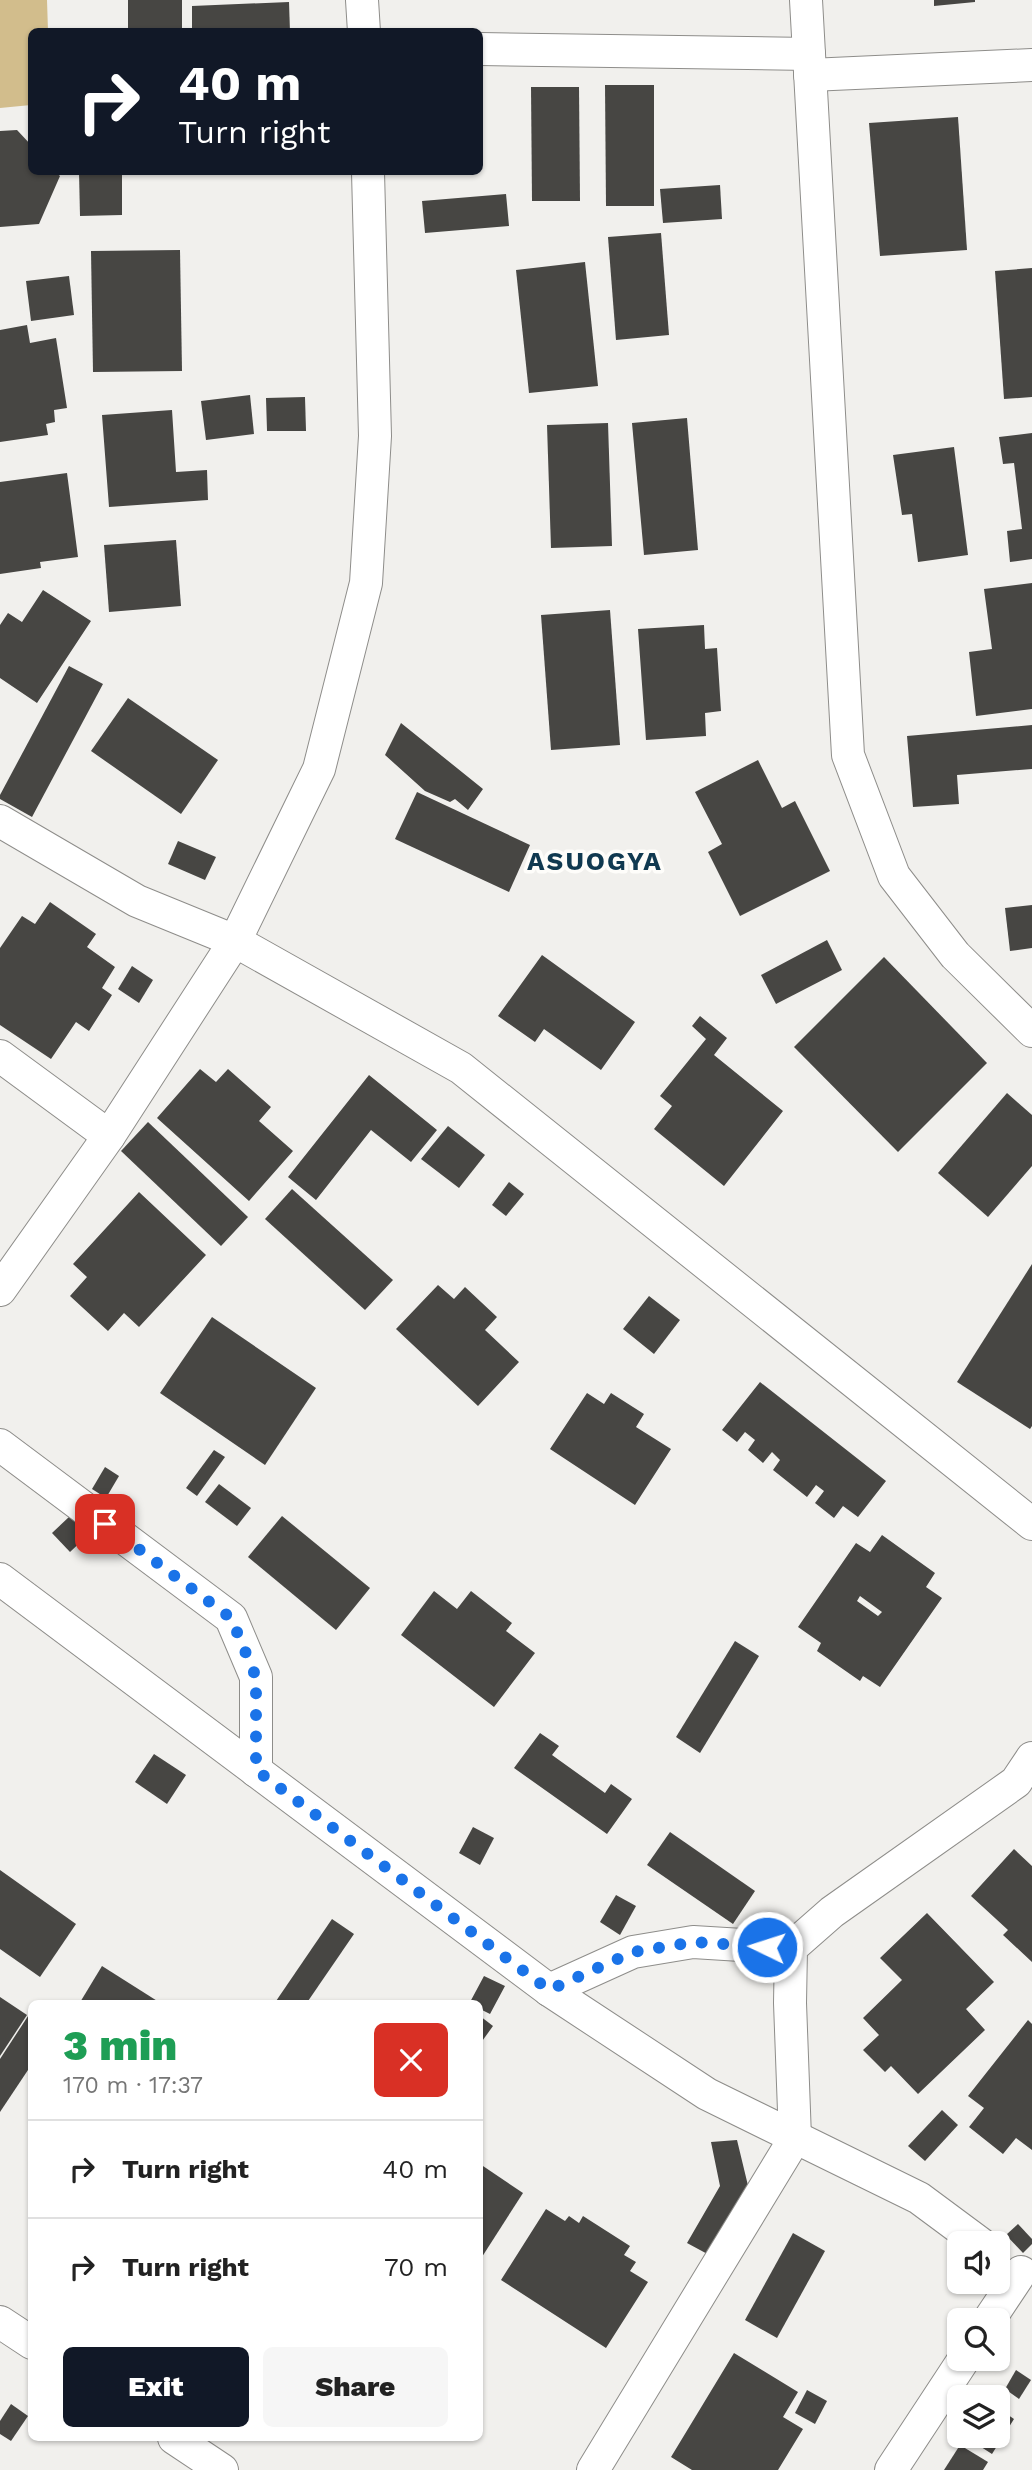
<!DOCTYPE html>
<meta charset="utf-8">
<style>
:root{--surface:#fff;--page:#f6f6f6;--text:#222;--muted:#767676;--line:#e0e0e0;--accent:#111827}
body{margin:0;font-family:"Work Sans",sans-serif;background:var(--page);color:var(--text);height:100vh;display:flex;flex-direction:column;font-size:26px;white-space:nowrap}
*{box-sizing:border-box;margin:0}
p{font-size:23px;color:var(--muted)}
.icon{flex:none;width:38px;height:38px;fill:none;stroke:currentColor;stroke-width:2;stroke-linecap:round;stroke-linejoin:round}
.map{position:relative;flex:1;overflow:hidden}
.details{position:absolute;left:28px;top:2000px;width:455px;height:441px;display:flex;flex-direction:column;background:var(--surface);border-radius:10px;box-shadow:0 2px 5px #0004}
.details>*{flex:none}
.top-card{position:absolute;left:28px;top:28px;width:455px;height:147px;border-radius:10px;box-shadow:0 2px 5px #0004;background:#111827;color:#fff;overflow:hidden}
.fabs{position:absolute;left:947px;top:2231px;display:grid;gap:14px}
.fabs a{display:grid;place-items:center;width:63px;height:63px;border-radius:10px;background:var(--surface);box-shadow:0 2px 5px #0004;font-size:35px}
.pin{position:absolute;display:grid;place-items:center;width:60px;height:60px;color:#fff;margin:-30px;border-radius:14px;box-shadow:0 4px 10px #0006}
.me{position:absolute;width:77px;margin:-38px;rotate:274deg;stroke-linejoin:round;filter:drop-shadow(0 0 5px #0008)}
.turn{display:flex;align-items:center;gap:24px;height:147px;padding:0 35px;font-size:32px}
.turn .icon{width:91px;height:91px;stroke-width:2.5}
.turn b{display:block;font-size:49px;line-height:60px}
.round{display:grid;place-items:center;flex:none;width:74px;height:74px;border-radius:10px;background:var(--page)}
.overview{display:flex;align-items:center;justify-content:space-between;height:119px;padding:0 35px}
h1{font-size:42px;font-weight:800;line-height:52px;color:#1e9e55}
.primary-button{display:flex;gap:14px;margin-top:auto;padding:14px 35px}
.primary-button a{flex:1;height:80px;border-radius:10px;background:var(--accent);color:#fff;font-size:28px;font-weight:800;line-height:80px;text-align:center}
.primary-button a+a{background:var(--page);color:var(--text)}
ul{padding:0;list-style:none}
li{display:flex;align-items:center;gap:21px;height:98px;padding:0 35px;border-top:2px solid var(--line)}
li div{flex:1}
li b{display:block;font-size:26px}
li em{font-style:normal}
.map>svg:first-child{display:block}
</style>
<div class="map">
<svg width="1032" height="2470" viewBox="0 0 1032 2470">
<rect width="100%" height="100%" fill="#f1f0ed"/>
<path fill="#d2bd8c" d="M0,0h47l1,31 -16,1 -1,73 -31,3z"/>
<g fill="#474643" fill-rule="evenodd">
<rect x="128" y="0" width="54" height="32"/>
<path d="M934,0h41v2l-41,4z"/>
<path d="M289,2l1,30h-98v-26z"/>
<path d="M605,85h49v121h-48z"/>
<path d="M531,87h48l1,114h-48z"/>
<path d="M958,117l9,133 -87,6 -11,-133z"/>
<path d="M17,130l15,16v26h23l5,4 -21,48 -39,3v-96z"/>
<path d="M79,172h43v43l-42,1z"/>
<path d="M720,185l2,34 -59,4 -3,-34z"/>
<path d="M506,194l3,32 -84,7 -3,-32z"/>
<path d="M661,233l8,102 -53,5 -8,-103z"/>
<path d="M180,250l2,121 -89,1 -2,-121z"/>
<path d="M585,262l13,124 -69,7 -13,-123z"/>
<path d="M1032,268v129l-28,2 -9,-128z"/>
<path d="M69,276l5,39 -43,6 -5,-40z"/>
<path d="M27,325l3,18 26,-5 11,70 -13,2 1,12 -9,2 2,11 -48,7v-112z"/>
<path d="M250,395l4,39 -48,6 -5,-39z"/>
<path d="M305,397l1,34h-39l-1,-33z"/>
<path d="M172,410l4,62 31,-2 1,30 -99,7 -7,-92z"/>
<path d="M687,418l11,132 -54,5 -12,-132z"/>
<path d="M608,423l4,123 -61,2 -4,-123z"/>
<path d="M1032,433v126l-22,3 -3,-31 15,-2 -8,-66 -11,1 -4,-27z"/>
<path d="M954,447l14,108 -50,7 -6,-48 -10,1 -9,-60z"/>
<path d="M67,473l11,84 -38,5 1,6 -41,6v-92z"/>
<path d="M176,540l5,66 -72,6 -5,-67z"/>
<path d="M1032,583v126l-56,7 -7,-64 23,-3 -8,-60z"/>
<path d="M43,590l48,31 -54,82 -37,-25v-53l8,-12 14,9z"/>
<path d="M610,610l10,135 -69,5 -10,-135z"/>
<path d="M704,625l1,24 12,-1 4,63 -16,2 1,23 -60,4 -8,-111z"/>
<path d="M69,666l34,18 -71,133 -32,-18v-4z"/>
<path d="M128,698l90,62 -37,54 -90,-63z"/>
<path d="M401,723l82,66 -15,21 -13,-11 -5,3 -25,-11 -40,-36z"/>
<path d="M1032,725v44l-75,6 2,29 -46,3 -6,-71z"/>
<path d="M758,760l24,48 13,-7 35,70 -90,45 -32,-64 14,-8 -27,-52z"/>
<path d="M417,792l113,53 -21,47 -114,-53z"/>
<path d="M178,841l38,16 -11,23 -37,-16z"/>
<path d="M50,902l46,32 -9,13 28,20 -13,21 10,7 -23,36 -13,-9 -25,37 -51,-34v-77l22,-32 13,8z"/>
<path d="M1032,905v43l-22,3 -5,-43z"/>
<path d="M827,940l15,30 -66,34 -15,-29z"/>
<path d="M542,955l93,67 -34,48 -57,-41 -9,13 -37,-26z"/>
<path d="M884,957l103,106 -89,89 -104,-105z"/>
<path d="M132,966l21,14 -14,23 -21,-14z"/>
<path d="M700,1016l27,22 -13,17 69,56 -59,75 -70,-57 18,-23 -12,-10 46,-57 -14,-13z"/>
<path d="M200,1069l16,13 12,-13 43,38 -12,14 34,30 -44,50 -92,-83z"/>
<path d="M369,1075l68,55 -26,32 -40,-32 -55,70 -28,-23z"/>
<path d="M1007,1093l25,22v51l-44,51 -50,-44z"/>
<path d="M148,1122l100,95 -27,29 -100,-95z"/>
<path d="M448,1126l37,29 -26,33 -38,-29z"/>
<path d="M509,1182l15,12 -18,22 -14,-11z"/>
<path d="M292,1189l101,91 -28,30 -100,-91z"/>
<path d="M139,1192l67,63 -67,72 -15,-14 -16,18 -38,-35 17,-19 -14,-13z"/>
<path d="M1032,1264v162l-2,3 -73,-47z"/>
<path d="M438,1285l16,14 11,-12 32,30 -12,13 34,32 -41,44 -82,-77z"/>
<path d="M649,1296l31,24 -26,34 -31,-25z"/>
<path d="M212,1317l104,71 -51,77 -105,-72z"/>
<path d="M760,1382l126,99 -28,36 -15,-11 -9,12 -19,-15 9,-12 -8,-6 -9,12 -34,-27 7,-10 -8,-8 -9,11 -15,-13 7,-10 -10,-8 -8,10 -15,-12z"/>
<path d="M587,1393l17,11 7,-11 33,21 -8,13 35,22 -36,56 -85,-56z"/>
<path d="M214,1450l11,7 -28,39 -11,-8z"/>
<path d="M105,1467l14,9 -13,22 -14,-9z"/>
<path d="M219,1484l32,24 -14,18 -32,-24z"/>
<path d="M70,1516l18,19 -18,17 -18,-19z"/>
<path d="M282,1516l88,72 -34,42 -88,-73z"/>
<path d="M882,1535l53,38 -9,14 16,11 -62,89 -17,-11 -3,5 -43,-30 4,-8 -23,-16 58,-84 14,9zM860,1596l22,16 -4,4 -21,-15z"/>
<path d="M434,1591l23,18 14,-18 41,32 -6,8 29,22 -41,54 -93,-72z"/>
<path d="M735,1641l24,15 -59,97 -24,-16z"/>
<path d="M540,1733l19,13 -7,9 53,38 6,-9 21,15 -25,35 -93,-66z"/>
<path d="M154,1754l32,21 -19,29 -32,-22z"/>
<path d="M473,1827l21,11 -14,27 -21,-12z"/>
<path d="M670,1832l85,59 -22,33 -86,-59z"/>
<path d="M1014,1849l18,17v96l-29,-27 5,-5 -37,-34z"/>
<path d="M0,1870l76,54 -36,53 -40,-28z"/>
<path d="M616,1895l20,11 -16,29 -20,-13z"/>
<path d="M927,1913l67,69 -28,27 19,21 -67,64 -27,-28 -6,6 -22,-22 16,-15 -16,-17 39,-38 -22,-22z"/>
<path d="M332,1919l22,15 -48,70h-32z"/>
<path d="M102,1966l60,38h-83z"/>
<path d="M484,1976l21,10 -15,28 -10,-5v-5h-11z"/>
<path d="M0,1997l27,18 -27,41z"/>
<path d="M32,2010v54l-32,48v-53z"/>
<path d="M480,2016l13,10 -13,18z"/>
<path d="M1028,2020l4,4v126l-16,-12 -13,16 -34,-27 15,-19 -16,-12z"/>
<path d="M942,2110l16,15 -33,36 -17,-15z"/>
<path d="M737,2140l14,58 -38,59 -26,-14 33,-57 -9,-44z"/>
<path d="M480,2164l43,29 -43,67z"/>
<path d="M546,2209l19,12 4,-5 10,7 4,-7 47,30 -6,9 12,7 -6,9 18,11 -42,66 -105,-68z"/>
<path d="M1018,2224l14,15v5l-9,9 -17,-18z"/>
<path d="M793,2233l32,18 -48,87 -32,-18z"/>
<path d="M734,2353l64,39 -15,25 20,12 -25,41h-86l-21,-13z"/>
<path d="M1016,2370l15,10 -12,19 -14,-10z"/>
<path d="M807,2390l20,11 -12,23 -20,-11z"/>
<path d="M11,2404l17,12 -17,25 -11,-7v-13z"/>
<path d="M998,2408l16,11 -22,35 -28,-18h34z"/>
<path d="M960,2445l28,17 -5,8h-39z"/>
</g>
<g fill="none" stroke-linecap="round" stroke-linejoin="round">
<defs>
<g id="street">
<path d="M362,0l2,32"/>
<path d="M806,0l42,755 46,121 61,79 77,76"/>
<path d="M480,49l329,5"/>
<path d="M810,75l222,-10"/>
<path d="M0,821l137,80 98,40 226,127 571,456"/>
<path d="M0,1056l109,80"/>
<path d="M0,1290l109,-154 126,-195 84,-172 47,-186 9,-147 -7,-264"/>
<path d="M0,1445l231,173 25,59v94"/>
<path d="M0,1579l549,411 158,104 212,104 62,46"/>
<path d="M549,1990l84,-38 60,-10 98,6"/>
<path d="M989,2320l32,-48"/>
<path d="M0,2322l32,21"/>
<path d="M174,2438l48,32"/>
<path d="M593,2470l202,-332 -5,-135 1,-55 41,-36 184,-130 16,-24"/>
<path d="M891,2470l73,-111"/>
</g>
</defs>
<use href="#street" stroke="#8e8d8a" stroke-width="34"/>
<use href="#street" stroke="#fff" stroke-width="32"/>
</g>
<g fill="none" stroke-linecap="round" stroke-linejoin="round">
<path stroke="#1a73e8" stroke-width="12" stroke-dasharray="0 21.6" d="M105,1524l126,94 25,59v93l293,220 84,-38 61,-10 73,5"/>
</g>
<g text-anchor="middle" stroke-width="7" stroke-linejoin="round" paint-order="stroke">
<g font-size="26" font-weight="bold" letter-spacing="2" fill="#103950" stroke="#fefdfa">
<text x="595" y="870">ASUOGYA</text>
</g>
</g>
</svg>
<div class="fabs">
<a><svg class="icon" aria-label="sound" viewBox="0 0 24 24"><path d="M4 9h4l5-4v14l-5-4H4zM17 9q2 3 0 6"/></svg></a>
<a><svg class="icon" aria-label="search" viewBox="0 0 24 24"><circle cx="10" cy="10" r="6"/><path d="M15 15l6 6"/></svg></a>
<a><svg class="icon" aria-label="layers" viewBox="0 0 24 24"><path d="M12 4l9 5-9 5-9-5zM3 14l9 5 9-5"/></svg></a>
</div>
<div class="pin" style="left:105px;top:1524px;background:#d93025"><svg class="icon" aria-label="arrive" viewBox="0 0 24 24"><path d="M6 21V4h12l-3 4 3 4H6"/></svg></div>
<svg class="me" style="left:767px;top:1947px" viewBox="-20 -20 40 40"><circle r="17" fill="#1a73e8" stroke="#fff" stroke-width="3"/><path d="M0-11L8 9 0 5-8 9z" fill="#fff"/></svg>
<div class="top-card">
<div class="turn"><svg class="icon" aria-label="right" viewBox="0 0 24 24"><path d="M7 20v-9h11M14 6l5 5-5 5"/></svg><div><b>40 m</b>Turn right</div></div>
</div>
<section class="details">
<div class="overview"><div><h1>3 min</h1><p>170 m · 17:37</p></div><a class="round" style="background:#d93025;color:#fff"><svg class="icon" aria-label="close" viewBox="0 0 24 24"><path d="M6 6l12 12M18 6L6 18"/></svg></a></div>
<ul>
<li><svg class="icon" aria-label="right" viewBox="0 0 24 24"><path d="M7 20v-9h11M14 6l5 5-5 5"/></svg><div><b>Turn right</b></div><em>40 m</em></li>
<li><svg class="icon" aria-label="right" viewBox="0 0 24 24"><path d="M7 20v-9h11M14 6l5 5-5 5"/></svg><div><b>Turn right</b></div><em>70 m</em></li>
</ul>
<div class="primary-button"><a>Exit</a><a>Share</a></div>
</section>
</div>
